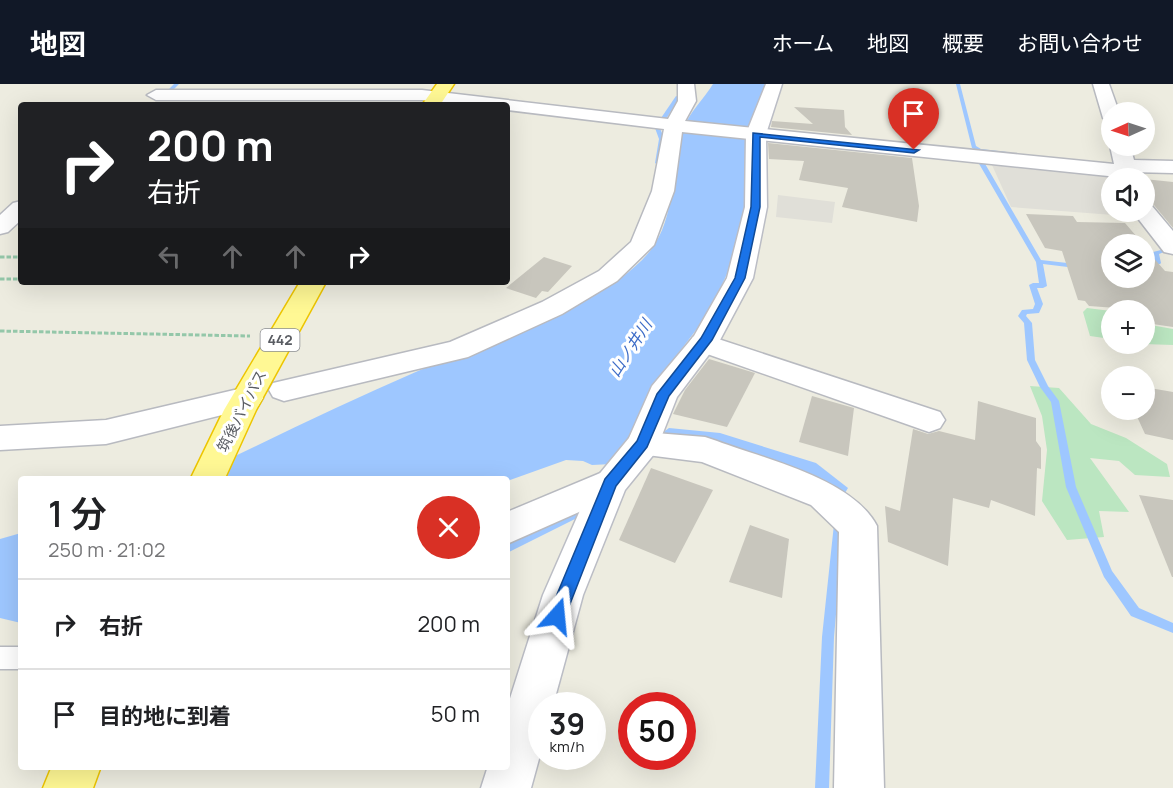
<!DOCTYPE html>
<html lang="ja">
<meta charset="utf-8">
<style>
:root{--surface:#fff;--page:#f6f6f6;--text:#202124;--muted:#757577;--line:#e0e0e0;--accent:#111827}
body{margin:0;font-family:Manrope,"Noto Sans JP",sans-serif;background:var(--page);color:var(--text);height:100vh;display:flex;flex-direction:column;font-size:22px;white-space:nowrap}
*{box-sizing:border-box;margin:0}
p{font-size:20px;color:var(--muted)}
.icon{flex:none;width:33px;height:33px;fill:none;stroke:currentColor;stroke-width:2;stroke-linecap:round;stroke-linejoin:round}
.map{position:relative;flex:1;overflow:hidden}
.details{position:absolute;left:18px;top:392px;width:492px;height:294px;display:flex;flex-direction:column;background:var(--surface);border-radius:6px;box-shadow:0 6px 24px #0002}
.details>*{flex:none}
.hud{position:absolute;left:18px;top:18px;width:492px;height:183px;border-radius:6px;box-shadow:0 6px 24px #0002;background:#202124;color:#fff;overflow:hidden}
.needle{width:39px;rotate:267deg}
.fabs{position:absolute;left:1101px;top:18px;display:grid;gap:12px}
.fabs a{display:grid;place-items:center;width:54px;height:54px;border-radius:50%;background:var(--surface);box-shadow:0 6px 24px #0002;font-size:30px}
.speed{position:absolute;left:528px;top:608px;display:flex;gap:12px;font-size:30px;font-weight:700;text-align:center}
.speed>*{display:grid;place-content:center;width:78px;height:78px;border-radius:50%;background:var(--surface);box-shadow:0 6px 24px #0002;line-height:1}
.speed small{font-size:15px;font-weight:400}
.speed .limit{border:9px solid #d22;background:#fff;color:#111}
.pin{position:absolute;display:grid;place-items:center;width:51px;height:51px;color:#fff;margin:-62px -26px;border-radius:50% 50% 50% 0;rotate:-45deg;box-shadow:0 0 6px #0007}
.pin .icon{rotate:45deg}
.me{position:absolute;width:66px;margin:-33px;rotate:18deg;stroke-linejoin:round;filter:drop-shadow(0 0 4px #0008)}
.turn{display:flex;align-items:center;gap:21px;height:126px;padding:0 30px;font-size:27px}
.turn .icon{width:78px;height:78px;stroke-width:2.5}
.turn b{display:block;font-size:42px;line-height:51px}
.lanes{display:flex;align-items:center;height:57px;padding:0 30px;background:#0003;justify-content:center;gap:30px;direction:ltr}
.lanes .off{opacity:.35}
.round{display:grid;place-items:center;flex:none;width:63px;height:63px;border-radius:32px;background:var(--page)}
.headline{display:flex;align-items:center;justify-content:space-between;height:102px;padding:0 30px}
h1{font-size:36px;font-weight:600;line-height:45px}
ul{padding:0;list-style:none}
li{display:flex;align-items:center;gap:18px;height:90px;padding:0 30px;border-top:2px solid var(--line)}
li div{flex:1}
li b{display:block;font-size:22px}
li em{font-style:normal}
header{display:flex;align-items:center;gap:36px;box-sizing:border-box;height:84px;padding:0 30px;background:var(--accent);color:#fff}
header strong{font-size:28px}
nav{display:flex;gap:33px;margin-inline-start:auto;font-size:21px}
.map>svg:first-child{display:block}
</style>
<header>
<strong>地図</strong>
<nav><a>ホーム</a><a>地図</a><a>概要</a><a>お問い合わせ</a></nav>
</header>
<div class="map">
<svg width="1173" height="704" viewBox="0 0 1173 704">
<rect width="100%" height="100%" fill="#edece0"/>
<g fill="#e0dfd8">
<path d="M992,81l115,11 4,6v22h-6l8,11 -102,-8z"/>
<path d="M778,111l57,7 -3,21 -56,-6z"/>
</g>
<g fill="#bbe6c1">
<path d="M1087,224l24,3v28l-21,-3 -7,-24z"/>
<path d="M1145,240l28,5v16l-30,-1z"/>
<path d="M1030,302l29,2 32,36 35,14 41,26 3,13 -35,-2 -16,-14 -29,-3 39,54 -30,-1 5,26 -37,3 -25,-39 5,-51 -5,-34z"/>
</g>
<g fill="#9ec7ff">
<path d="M713,0h54l-21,53 -2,72 -12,54 -23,50 -32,42 -38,63 -14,32 -13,14 -20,1 -9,-4 -17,-1 -59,21 -318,-3c76,-36 152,-74 229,-107 66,-28 188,-65 232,-120 27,-34 20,-83 33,-121 6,-18 21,-31 30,-46z"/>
<path d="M669,344l51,5 96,30 32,25 -3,5 -180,-57 -3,-3z"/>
<path d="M21,449v90l-21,-5v-79z"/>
</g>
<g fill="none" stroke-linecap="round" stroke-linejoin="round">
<g fill="#9ec7ff" fill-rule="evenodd">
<path d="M174,0h5l-5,5 11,2v2l-16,-2v-2z"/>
<path d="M956,0h4l16,62 5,3 26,3v2l-27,-2 -8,-4z"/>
<path d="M676,12l4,1 -14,22h-4l-1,-1z"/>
<path d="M658,42c9,11 5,24 3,37l-3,2 -3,-2 4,-24 -4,-11z"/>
<path d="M981,76l3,2 57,98 35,4 3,2 -3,2 -33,-4 4,22 -4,2h-6l6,16 -4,9 -12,1 -1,2 6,7 3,37 13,26 11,15 17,86 36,84 27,37 34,15v10l-42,-17 -27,-39 -38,-90 -15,-85 -11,-15 -13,-27 -3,-37 -6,-7 4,-6 11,-1 2,-5 -6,-19 4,-2h6l-3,-21 -58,-100z"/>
<path d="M1161,166l3,2 -5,2 2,9 -1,1 -14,1v-2l8,-2 -2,-8 1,-1z"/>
<path d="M575,426l4,1 1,3 -1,3 -72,36v-9z"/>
<path d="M839,436l4,1 1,3 -10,113 -5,151h-14l7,-151 12,-113 1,-3z"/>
</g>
</g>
<g fill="#c8c6bd">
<path d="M794,23l50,3 1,17 7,8 -81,-8 1,-6 41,3z"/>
<path d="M768,59l144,15 7,48 -2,16 -75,-15 6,-19 -49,-8 5,-19 -35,-2z"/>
<path d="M1144,95l29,3v46l-19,-23 -10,-6z"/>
<path d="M1026,130l47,2 4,6 48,1 18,21h-31v34h32v-31l21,24 8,1v55l-27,-4 -2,-13 -55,-4 -4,-5 -7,-1 -16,-49 -17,-3z"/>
<path d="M544,173l28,9 -24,26 -6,-1 -6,7 -30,-10z"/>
<path d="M709,275l46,14 -28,54 -54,-13 12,-24z"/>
<path d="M1144,303l29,5v48l-28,-6 -11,-24h10z"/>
<path d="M812,312l42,12 -6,48 -49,-14z"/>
<path d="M978,317l58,17v23l5,7v21l-4,-1 -2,48 -44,-16 -2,8 -36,-10 -5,68 -60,-24 -3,-36 15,5 13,-82 15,5 11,-3 36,9z"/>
<path d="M651,384l62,22 -38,73 -56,-23z"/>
<path d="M1139,411l34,5v77h-1z"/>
<path d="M750,441l39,14 -7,59 -53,-16z"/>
</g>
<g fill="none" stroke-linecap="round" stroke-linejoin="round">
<defs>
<rect id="service" x="0" y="563" width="21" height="22"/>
<g id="minor">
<path d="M678,0h16l2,17 -11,20 429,43 -4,-18 2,-2 18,2 4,14 39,1v12l-43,-1 -12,5 -436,-45 -8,59 -20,54 -37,36 -55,33 -94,43 -184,44 -11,-4 -4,-7 4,-7 177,-41 92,-40 57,-31 32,-29 21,-51 12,-62 -157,-19v-5h-45l-40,-5h-266l-9,-5 9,-5h266l246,29 10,-18z"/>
<path d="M1093,0h16l10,28h-7v11l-9,-5z"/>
<path d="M21,117v19l-13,12 -8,2v-19l13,-12z"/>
<path d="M1144,120l8,2 21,25v23l-9,-2 -31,-40h11z"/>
<path d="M703,250l237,78 5,8 -5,8 -11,4 -236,-83 -4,-6 4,-6z"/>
<path d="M247,303l11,3 5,8 -5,8 -152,38 -106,6v-24l106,-6z"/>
<path d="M643,348l62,5 12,4c48,18 136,38 160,85l7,262h-50l5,-256 -28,-27 -109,-43 -71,-9 -5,-9 5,-9z"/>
<path d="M610,385l12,4 6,10 -6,10 -115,51v-32z"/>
</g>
<path id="secondary" d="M766,0h16l-16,50 1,73 -14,71 -33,62 -43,57 -22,56 -30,37 -42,105 -30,110h-11v43l-11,40h-50l7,-22h19v-58l36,-113 49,-112 37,-45 23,-52 42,-50 33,-58 18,-71 1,-73z"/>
<g id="trunk">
<path d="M437,0h17l-14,21h-18z"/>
<path d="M300,198h26l-70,128 -31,68h-34l33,-68z"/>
<path d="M52,682h49l-8,22h-50z"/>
</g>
</defs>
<use href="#service" stroke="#b8bac0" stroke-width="3"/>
<use href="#minor" stroke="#b8bac0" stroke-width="3"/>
<use href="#secondary" stroke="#bbbdc5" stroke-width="3"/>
<use href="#trunk" stroke="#edc500" stroke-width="3"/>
<g stroke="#94c7a9" stroke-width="3" stroke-dasharray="4.5 2" stroke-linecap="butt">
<path d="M0,173h21"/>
<path d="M0,195h21"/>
<path d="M0,247l250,5"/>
</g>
<use href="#service" fill="#fff" fill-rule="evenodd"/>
<use href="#minor" fill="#fff" fill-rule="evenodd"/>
<use href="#secondary" fill="#fff" fill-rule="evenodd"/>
<use href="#trunk" fill="#fff894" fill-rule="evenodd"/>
</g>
<path fill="#1a73e8" stroke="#114b97" stroke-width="1.5" d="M753,49l166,17 -5,3 -154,-16v70l-15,71 -33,62 -43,56 -22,51 -31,39 -53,136 -6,2 -6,-2 -3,-6 57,-137 32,-38 20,-47 44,-56 34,-60 16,-71z"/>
<g text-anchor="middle" stroke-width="6" stroke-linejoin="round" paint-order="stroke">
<rect fill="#fff" stroke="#8b8d91" stroke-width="1.5" x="260.5" y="245" width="39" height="22" rx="4.5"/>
<g font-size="14" font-weight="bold" fill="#595c62">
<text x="280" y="261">442</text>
</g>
<g font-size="15" fill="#595c62" stroke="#fff">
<text transform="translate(242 327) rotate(-63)" y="5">筑後バイパス</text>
</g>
<g font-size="16" font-style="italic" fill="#3d6cc7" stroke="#fff">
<text transform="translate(630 264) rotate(-57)" y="6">山ノ井川</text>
</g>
</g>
</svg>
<div class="fabs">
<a><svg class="needle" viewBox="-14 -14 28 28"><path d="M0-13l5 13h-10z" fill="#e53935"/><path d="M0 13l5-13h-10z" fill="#757577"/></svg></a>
<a><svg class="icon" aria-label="sound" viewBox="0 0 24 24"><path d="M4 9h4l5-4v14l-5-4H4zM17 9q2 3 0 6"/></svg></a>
<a><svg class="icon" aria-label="layers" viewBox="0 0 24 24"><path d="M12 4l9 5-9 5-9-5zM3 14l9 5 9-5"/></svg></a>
<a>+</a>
<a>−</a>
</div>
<div class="speed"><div>39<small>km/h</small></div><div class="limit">50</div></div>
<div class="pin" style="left:914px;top:66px;background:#d93025"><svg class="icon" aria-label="arrive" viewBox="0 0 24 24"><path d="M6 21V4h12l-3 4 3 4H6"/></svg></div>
<svg class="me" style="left:557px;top:532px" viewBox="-20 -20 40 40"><path d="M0-17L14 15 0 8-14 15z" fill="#1a73e8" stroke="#fff" stroke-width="4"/></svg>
<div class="hud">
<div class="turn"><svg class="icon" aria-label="right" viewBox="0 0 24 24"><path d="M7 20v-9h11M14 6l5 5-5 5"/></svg><div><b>200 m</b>右折</div></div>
<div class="lanes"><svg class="icon off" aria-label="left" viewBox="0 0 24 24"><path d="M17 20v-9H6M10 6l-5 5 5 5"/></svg><svg class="icon off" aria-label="ahead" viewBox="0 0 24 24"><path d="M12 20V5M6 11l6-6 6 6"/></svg><svg class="icon off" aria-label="ahead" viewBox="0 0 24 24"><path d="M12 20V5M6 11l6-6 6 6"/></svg><svg class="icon" aria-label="right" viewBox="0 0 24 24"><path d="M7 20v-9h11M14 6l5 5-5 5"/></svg></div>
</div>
<section class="details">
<div class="headline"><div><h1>1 分</h1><p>250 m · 21:02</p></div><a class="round" style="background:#d93025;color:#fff"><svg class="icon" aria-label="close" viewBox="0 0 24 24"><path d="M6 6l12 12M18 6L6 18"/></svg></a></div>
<ul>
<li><svg class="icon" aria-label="right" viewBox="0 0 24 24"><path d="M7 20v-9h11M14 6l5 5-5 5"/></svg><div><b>右折</b></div><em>200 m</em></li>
<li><svg class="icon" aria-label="arrive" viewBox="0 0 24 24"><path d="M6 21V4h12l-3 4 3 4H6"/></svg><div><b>目的地に到着</b></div><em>50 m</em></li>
</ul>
</section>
</div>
